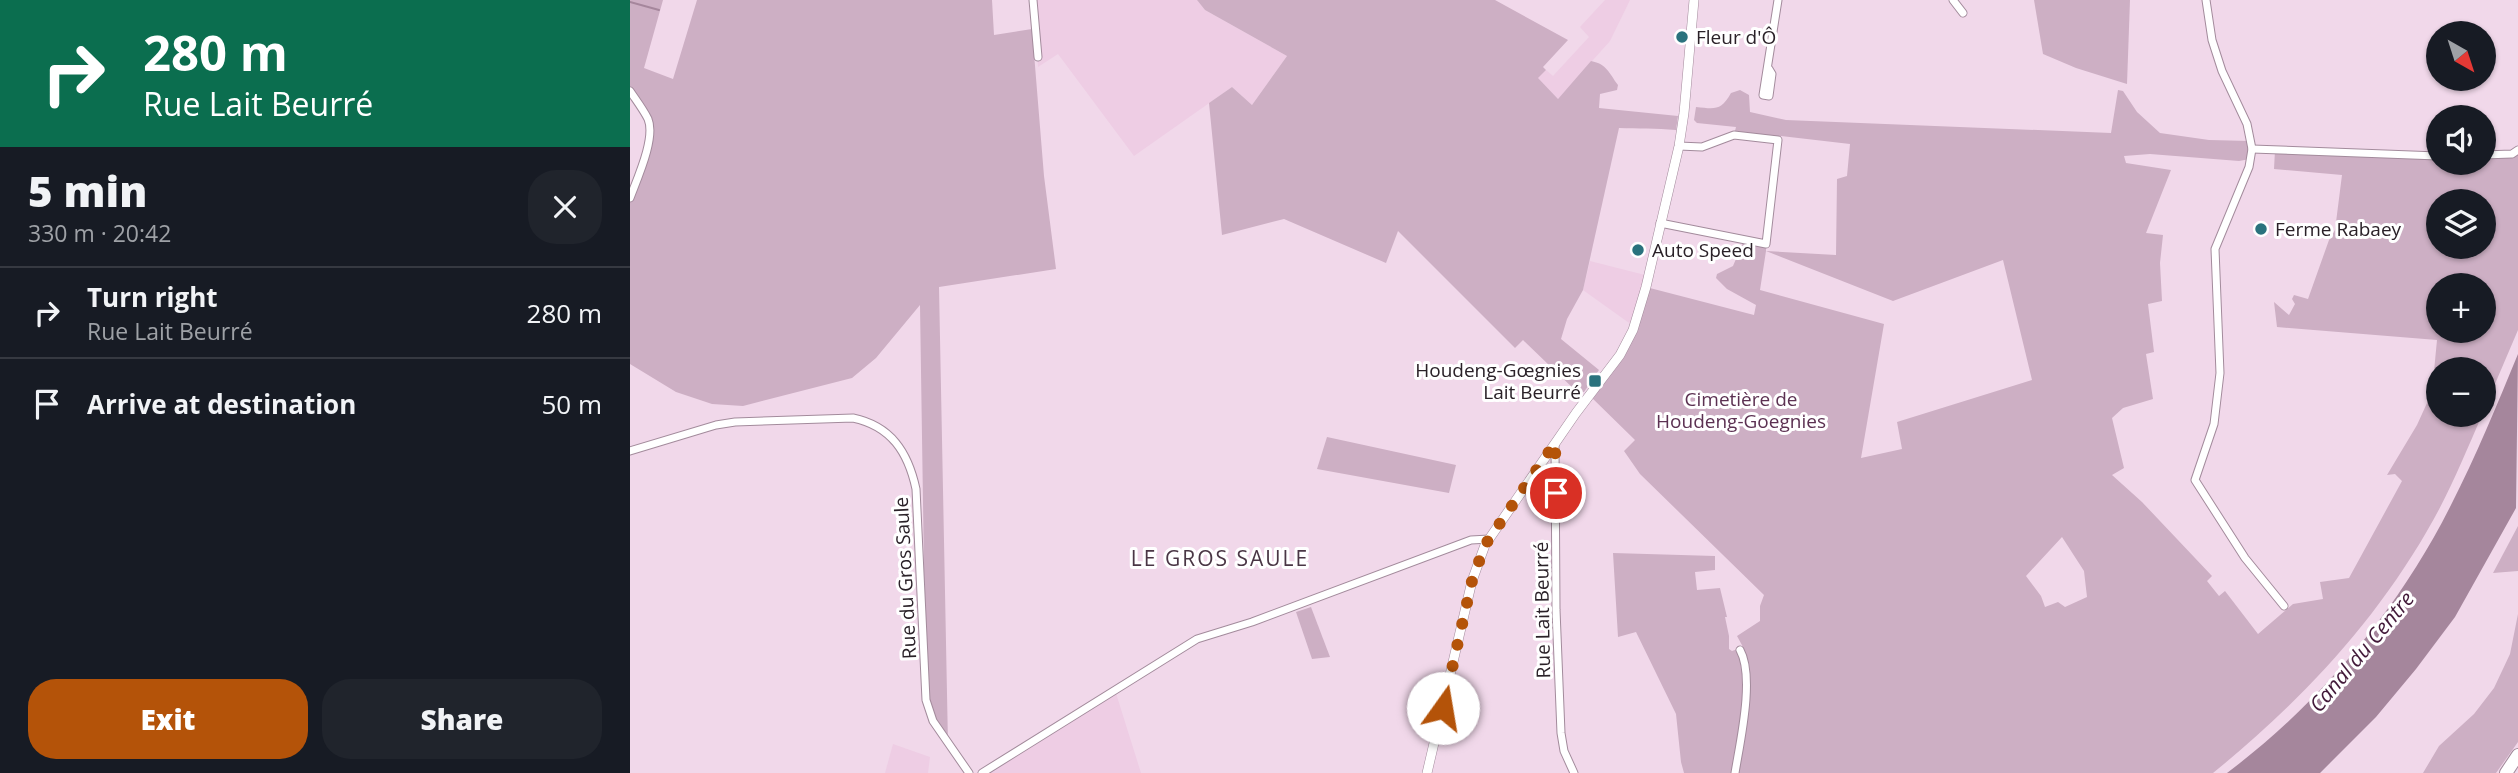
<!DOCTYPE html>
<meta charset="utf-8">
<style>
:root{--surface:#171b24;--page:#20242c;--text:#f1f3f6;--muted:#9ea1a6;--line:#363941;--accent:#b45309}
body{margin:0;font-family:"Open Sans",sans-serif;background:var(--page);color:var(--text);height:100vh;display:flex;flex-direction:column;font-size:26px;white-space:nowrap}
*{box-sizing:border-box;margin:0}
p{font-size:23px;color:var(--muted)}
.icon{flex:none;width:38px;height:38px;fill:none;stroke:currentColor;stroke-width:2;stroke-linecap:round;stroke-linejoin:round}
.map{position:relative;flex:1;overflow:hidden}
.sheet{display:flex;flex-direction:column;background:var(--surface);width:630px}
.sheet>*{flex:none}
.hud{background:#0b6e4f;color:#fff;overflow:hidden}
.needle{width:46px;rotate:141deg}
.buttons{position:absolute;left:1796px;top:21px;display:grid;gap:14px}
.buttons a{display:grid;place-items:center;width:70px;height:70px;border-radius:50%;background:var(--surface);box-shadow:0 2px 5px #0004;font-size:35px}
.pin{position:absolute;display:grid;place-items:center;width:60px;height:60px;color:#fff;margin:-30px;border:4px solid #fff;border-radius:50%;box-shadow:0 2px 7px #0007}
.me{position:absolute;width:77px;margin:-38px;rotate:13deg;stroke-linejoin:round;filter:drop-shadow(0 0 5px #0008)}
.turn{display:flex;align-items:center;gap:24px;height:147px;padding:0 28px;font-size:32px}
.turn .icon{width:91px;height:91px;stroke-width:2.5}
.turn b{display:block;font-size:49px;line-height:60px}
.round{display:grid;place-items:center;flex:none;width:74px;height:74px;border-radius:28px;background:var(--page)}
.head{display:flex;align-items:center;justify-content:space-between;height:119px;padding:0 28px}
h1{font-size:42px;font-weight:800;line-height:52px}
.action{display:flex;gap:14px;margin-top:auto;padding:14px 28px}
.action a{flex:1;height:80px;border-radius:28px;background:var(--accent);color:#fff;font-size:28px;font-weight:800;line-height:80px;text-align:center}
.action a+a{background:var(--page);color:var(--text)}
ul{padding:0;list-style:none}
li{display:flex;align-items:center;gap:21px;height:91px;padding:0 28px;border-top:2px solid var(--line)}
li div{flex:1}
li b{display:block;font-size:26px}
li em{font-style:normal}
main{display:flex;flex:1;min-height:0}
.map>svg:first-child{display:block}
</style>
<main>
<section class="sheet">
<div class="hud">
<div class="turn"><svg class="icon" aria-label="right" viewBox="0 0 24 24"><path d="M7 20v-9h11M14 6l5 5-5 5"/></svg><div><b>280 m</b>Rue Lait Beurré</div></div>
</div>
<div class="head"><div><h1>5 min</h1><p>330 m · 20:42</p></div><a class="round"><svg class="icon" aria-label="close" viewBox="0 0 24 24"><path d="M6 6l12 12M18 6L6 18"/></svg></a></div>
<ul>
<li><svg class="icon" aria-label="right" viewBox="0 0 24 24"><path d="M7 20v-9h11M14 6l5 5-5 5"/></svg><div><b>Turn right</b><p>Rue Lait Beurré</p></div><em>280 m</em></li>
<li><svg class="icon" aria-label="arrive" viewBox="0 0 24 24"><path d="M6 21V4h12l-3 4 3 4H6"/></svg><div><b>Arrive at destination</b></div><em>50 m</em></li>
</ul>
<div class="action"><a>Exit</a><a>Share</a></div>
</section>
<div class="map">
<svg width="1888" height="773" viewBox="0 0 1888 773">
<rect width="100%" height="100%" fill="#f1d8ea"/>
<g fill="#eecde4">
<path d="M403,0h164l8,10 82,46 -35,49 -20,-18 -98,69 -76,-102 -20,13z"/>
<path d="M975,0h25l-20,41 -52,58 -21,-21 9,-8 7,6 36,-39 -9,-10z"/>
<path d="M960,261l55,14 -13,50 -49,-35z"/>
<path d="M485,690l26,83h-156z"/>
<path d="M263,744l37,13 -2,16h-43z"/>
</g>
<g fill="#cdafc4" fill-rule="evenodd">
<path d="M0,0h33l-19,68 29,11 24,-79h295l2,35 38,-6 12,147 12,93 -117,18 9,457 -22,-44 -6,-395 -44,53 -24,20 -109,28 -31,-2 -36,-12 -46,-28v-166l20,-68 -20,-39z"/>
<path d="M567,0h298l73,40 -25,27 3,3 -8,8 20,21 33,-38c16,3 18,12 27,24l-1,5 -17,4 -1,14 79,8 -2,14c-20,-2 -38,-1 -57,-2l-36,162 -16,29 -6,20 38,31 -15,22h-7l-54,-52 -8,8 -117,-117 -12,32 -102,-44 -62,16 -13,-132 23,-16 20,18 35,-49 -82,-46z"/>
<path d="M1404,0h96l-3,84 -51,-16 -33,-14z"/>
<path d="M1110,90l9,5 1,17 36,8 325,13 7,-43 5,1 14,21 23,21 49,7 41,1v18l-11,2 -89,-7 -26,2 2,7 45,7 -25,63 17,2 -3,28 2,38 -14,3 6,48 -8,2 7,45 -30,9 -11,10 12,50 -12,7 30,27 70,74 -5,5 12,15 6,-5 33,43 35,-30 30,-5 -3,-17 29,-4 53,-97 -7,-7 -8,1 30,-50 15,-33 5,-52 -160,-13 -3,-25 15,13 6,-11 -3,-5 2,-4 14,4 21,-59 6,-10 7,-55 -68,-6 1,-19 163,6v7h45v-8l35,-5v180l-35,82v-43h-45v46h44c-17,39 -33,79 -55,116 -55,95 -129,173 -214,242h-529l-3,-11 -5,-48 -40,-82 -18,5 -5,-84 102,3v14l-20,2 2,18 23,-2 7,29h-2l4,19v13l3,2 11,-4 -6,-11 23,-15v-15l4,-11 -124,-121 -16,-23 11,-11 -46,-45 31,-40 26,-68 108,28 2,-10 -29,-16 -11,-11 1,-4 16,-8 11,-26 22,4v7l70,4 1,-76 10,-3 3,-32 -69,-8 -3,4 -44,-5 2,-8 -39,-4 -3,-3 2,-13c19,2 25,4 35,-14zM1808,201h45v46h-45zM1136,251l127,50 110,-41 29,120 -135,42 5,27 -41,9 23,-134 -124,-34zM1808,285h45v46h-45zM1432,537l22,34 3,26 -22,10 -7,-5 -13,5 -4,-11 -15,-20z"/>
<path d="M697,437l129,28 -7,28 -132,-24z"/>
<path d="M1888,526v45l-25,2z"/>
<path d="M681,607l19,50 -18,2 -16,-47z"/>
<path d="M1888,614v128l-22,31h-73l16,-27 35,-32 20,-26 16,-34z"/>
</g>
<path fill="#a5869c" d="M1888,354l-2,154 -61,109 -39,52 -40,48 -56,56h-93c93,-70 172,-164 224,-268 25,-49 46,-100 67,-151z"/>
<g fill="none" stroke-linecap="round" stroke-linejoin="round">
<path stroke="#a5869c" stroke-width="2" d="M0,2l29,8"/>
<defs>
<g id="minor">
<path d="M403,0l5,57"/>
<path d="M1323,0l10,13"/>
<path d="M1576,0l6,40 10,31 25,53 5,25 -3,18 -34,82 5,124 -6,51 -19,56 50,78 39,48"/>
<path d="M1139,69l3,5 -3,22 -6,-1 15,-95"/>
<path d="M0,91c6,9 13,18 18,28 8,19 -11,60 -18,79"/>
<path d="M1622,149l186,7"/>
<path d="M1853,155l29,-1 6,-4"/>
<path d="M1030,223l106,21 12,-104 -44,-5 -32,12 -23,-1"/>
<path d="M925,444l1,166 5,123 3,18 10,22"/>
<path d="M0,451l86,-26 19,-3 118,-4c38,8 55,34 63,71l10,211 7,21 36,52"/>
<path d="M352,773l215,-134 55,-17 219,-82 18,-1"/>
<path d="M1105,773c5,-31 20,-96 5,-123"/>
</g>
<path id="tertiary" d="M797,773l45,-192 13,-36 91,-132 44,-58 13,-25 13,-43 33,-141 5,-33 10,-113"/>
<path id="motorway" d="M1876,773l12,-18"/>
</defs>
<use href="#minor" stroke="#a38b9c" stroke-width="9"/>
<use href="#tertiary" stroke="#a38b9c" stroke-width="10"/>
<use href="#motorway" stroke="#a38b9c" stroke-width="14"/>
<use href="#minor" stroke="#fff" stroke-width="7"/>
<use href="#tertiary" stroke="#fff" stroke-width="9"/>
<use href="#motorway" stroke="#fff" stroke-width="12"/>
</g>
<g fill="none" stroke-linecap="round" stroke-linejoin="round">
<path stroke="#b45309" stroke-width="12" stroke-dasharray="0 21.6" d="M813,708l29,-127 13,-36 70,-102 1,50"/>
</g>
<g fill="#2a727d" stroke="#fff" stroke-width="2.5">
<circle cx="1052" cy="37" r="7"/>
<circle cx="1631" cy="229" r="7"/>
<circle cx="1008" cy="250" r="7"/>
<rect x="958" y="374" width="14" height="14" rx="3.5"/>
</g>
<g text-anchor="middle" stroke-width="6" stroke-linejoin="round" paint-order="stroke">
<g font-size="19" fill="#2a2128" stroke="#fff" text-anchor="start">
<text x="1066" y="44">Fleur d'Ô</text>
<text x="1645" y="236">Ferme Rabaey</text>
<text x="1022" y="257">Auto Speed</text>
<text x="951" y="377" text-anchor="end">Houdeng-Gœgnies<tspan x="951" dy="22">Lait Beurré</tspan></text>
</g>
<g font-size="19" fill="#5c3152" stroke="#fff">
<text x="1111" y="406">Cimetière de<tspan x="1111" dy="22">Houdeng-Goegnies</tspan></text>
</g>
<g font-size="19" fill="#2a2128" stroke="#fff">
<text transform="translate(275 578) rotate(-93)" y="7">Rue du Gros Saule</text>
<text transform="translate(912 610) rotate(-91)" y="7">Rue Lait Beurré</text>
</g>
<g font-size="21" letter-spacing="2" fill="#4a3645" stroke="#fff">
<text x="590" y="566">LE GROS SAULE</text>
</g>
<g font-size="21" font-style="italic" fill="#421939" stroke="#fff">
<text transform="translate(1732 652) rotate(-50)" y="7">Canal du Centre</text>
</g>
</g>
</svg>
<div class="buttons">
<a><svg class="needle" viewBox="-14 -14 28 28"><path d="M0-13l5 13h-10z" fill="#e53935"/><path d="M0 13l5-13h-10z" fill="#9ea1a6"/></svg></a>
<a><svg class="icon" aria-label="sound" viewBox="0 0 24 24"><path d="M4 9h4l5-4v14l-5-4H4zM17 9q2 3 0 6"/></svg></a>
<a><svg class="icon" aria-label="layers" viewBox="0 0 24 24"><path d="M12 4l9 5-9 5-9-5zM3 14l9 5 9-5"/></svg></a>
<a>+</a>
<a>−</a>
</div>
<div class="pin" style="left:926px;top:493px;background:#d93025"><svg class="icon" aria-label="arrive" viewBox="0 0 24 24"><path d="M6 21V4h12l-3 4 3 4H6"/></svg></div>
<svg class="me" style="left:813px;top:708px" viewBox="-20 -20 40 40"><circle r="19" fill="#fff"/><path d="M0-13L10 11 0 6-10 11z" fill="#b45309"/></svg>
</div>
</main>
